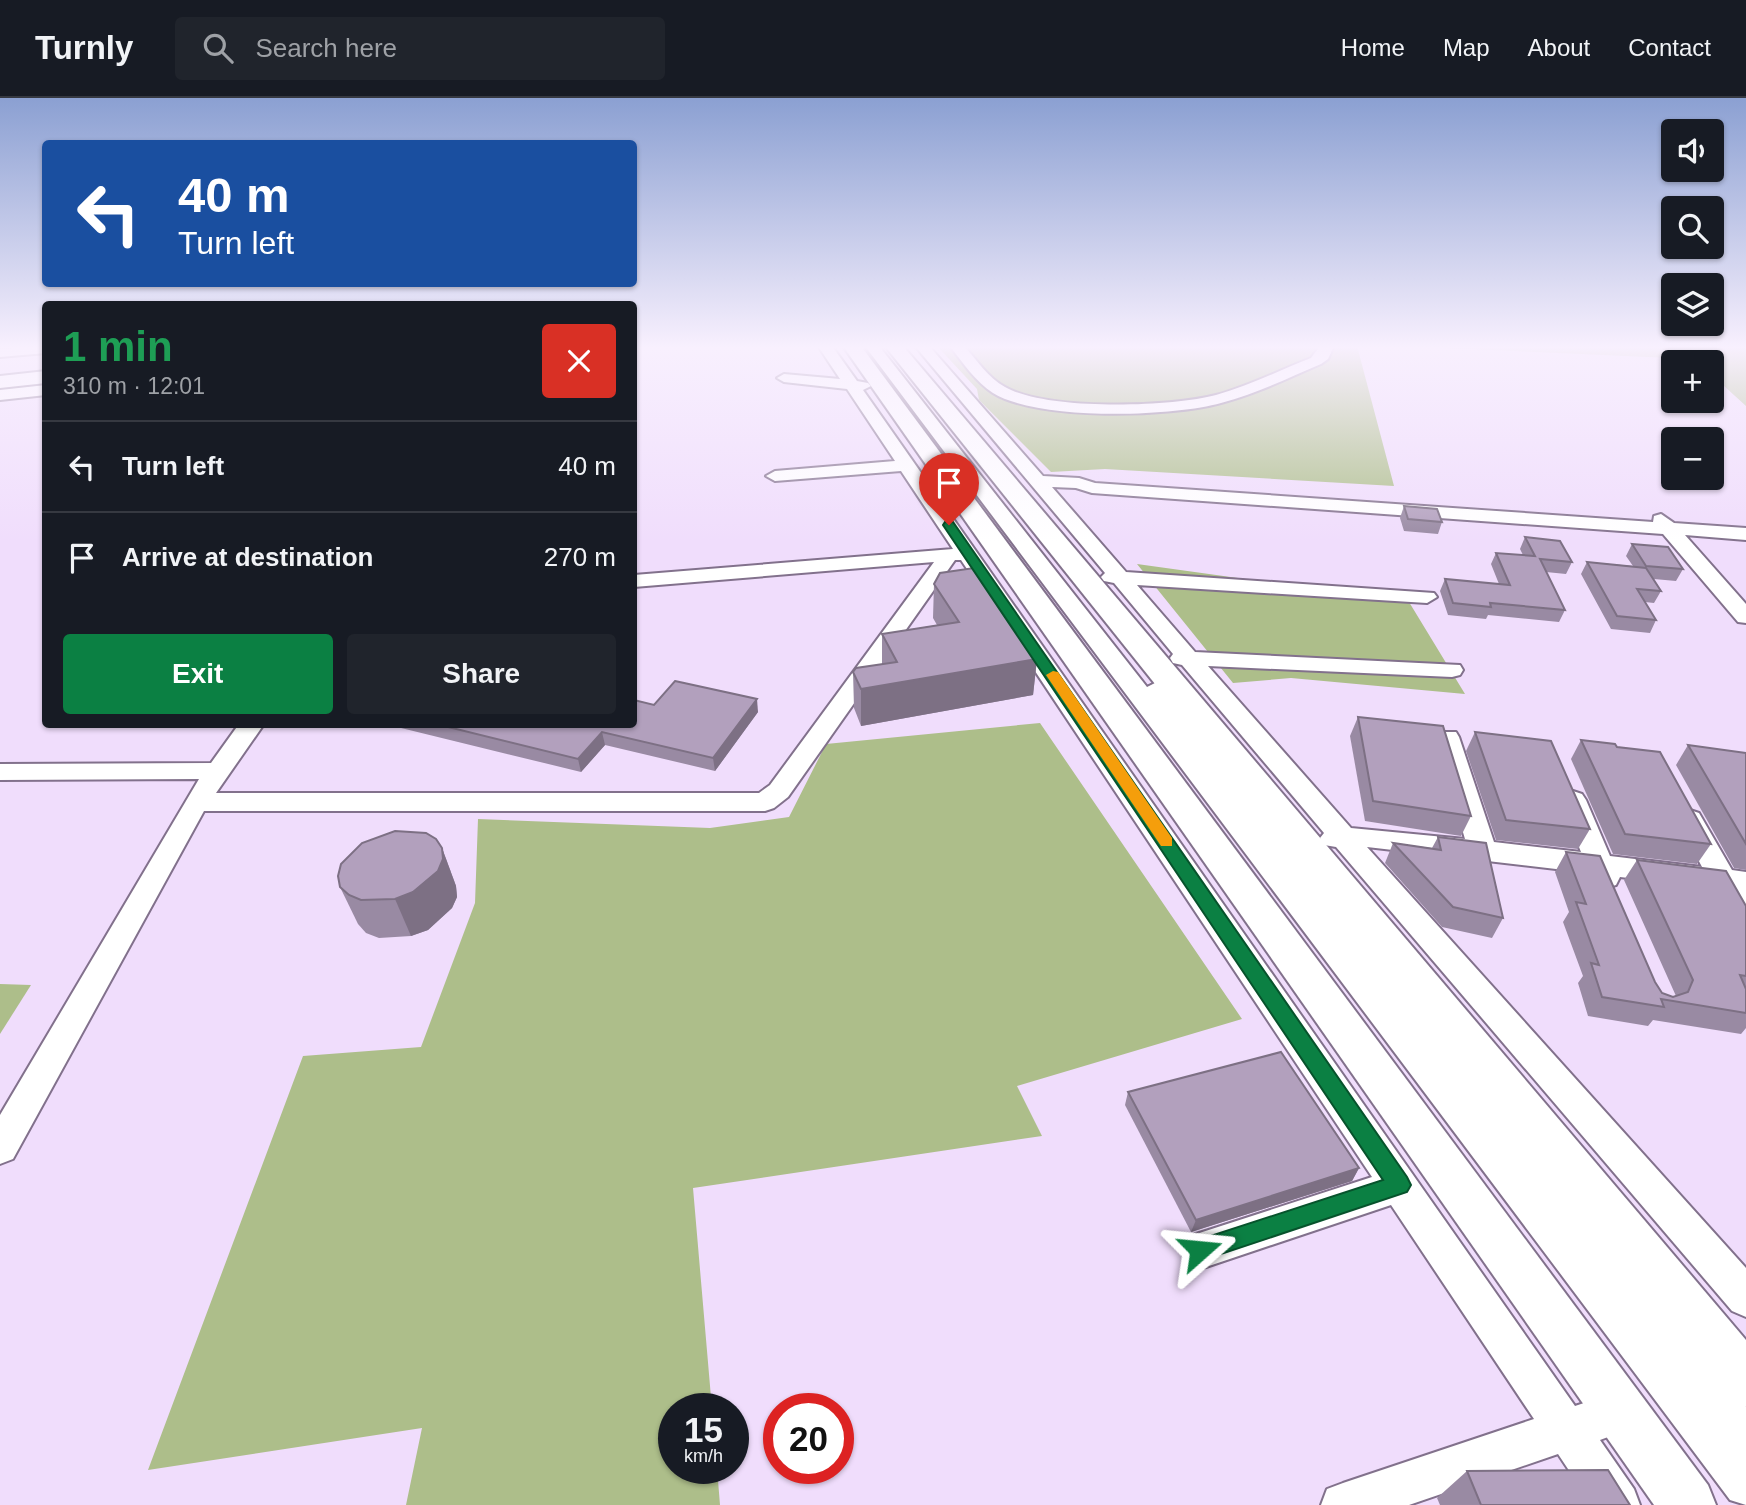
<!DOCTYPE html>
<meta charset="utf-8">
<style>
:root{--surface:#171b24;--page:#20242c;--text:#f1f3f6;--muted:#9ea1a6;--line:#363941;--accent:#0b8043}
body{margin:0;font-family:Arial,sans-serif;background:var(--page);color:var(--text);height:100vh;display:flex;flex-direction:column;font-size:26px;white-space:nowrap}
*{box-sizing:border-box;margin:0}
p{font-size:23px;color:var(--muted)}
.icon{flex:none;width:38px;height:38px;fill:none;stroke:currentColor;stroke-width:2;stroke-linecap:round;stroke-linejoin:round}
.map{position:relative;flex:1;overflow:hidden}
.sheet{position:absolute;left:42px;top:203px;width:595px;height:427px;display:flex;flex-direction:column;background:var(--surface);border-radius:7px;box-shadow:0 2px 5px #0004}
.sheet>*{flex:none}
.guide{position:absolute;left:42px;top:42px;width:595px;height:147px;border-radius:7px;box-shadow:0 2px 5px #0004;background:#1a4fa0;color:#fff;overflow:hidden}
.fabs{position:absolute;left:1661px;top:21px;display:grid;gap:14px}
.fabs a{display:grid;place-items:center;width:63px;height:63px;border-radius:7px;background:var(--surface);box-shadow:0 2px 5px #0004;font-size:35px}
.speed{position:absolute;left:658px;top:1295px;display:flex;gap:14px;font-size:35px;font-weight:700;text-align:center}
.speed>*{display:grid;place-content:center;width:91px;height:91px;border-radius:50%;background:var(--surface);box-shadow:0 2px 5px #0004;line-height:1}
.speed small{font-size:18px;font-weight:400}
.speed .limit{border:10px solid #d22;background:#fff;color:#111}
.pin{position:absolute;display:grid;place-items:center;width:60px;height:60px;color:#fff;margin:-72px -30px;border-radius:50% 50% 50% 0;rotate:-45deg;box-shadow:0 0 7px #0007}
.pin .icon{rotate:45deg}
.me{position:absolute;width:77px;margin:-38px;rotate:72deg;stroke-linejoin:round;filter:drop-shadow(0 0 5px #0008)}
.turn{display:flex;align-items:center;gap:24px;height:147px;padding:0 21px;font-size:32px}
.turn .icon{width:91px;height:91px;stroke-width:2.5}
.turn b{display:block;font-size:49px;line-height:60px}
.round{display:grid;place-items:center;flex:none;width:74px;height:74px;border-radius:7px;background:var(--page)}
.overview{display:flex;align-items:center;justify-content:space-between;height:119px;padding:0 21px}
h1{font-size:42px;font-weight:700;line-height:52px;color:#1e9e55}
.cta{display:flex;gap:14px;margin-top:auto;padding:14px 21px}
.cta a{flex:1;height:80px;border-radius:7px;background:var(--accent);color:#fff;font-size:28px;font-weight:700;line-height:80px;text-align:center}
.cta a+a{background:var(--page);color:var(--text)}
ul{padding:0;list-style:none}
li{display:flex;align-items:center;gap:21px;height:91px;padding:0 21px;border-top:2px solid var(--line)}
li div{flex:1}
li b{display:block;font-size:26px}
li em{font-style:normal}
header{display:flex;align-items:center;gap:42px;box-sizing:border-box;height:98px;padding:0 35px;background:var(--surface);border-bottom:2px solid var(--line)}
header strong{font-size:33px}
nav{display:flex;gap:38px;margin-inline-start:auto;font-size:24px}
.search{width:490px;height:63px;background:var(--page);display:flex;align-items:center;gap:18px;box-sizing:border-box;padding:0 24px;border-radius:7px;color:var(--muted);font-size:26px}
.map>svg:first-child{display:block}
</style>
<header>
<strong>Turnly</strong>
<div class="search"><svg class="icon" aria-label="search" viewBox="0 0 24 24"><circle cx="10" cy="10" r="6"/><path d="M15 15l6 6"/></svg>Search here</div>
<nav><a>Home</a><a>Map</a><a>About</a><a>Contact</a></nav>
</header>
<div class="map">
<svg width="1746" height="1407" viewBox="0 0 1746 1407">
<rect width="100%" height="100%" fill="#f0ddfc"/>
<g fill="#adbe8a">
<path d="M937,248h420l37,140 -289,-17 -54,3 -72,-72 -2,-11z"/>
<path d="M1401,248h345v60l-34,-31v-13h-15l-4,-3z"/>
<path d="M1137,466l272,38 56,92 -174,-16 -58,5z"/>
<path d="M1040,625l202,296 -225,67 25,50 -349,52 19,221h-38v59h43l3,37h-314l16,-77 -274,42 155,-414 118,-9 54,-144 3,-84 232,9 79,-11 37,-73z"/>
<path d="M0,886l31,1 -31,49z"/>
</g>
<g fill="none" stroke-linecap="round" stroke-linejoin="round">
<defs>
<g id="minor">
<path d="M46,248v7l-46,4v-8z"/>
<path d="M818,248h14l25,35 11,2 3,3 -8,4 712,1016 45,-15 15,6 6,15 -6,15 -35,13 34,49 6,16h-48l-34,-51 -149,51h-88l6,-16 16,-6 191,-64 -143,-214 -191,64 -13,-6 -6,-13 6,-13 185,-60 -411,-617h-6l-167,237 -14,11 -9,3h-561l-191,348 -13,5v-49l199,-336 -199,1v-16l211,-1 28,-39h25l-48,69h543l11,-8 164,-223 -300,25v-12l319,-26 -52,-78 -126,10 -9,-5 9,-5 120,-10 -48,-72 -63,-7 -7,-4 7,-4 56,5z"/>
<path d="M865,248h14l268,341 10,-5 8,2 376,462 205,261v98l-16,-5z"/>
<path d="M915,248h14l114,130 36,2 16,5 558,39 1,-6 7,-2 13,9 72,5v12l-61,-5 61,69v19l-8,-1 -75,-88 -571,-41 -16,-5 -24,-1 74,85 308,21 3,4 -10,6 -290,-18 58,67 265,13 3,5 -3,5 -8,2 -244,-11 143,162 114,11 -30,-102 3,-5h18l3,5 35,105 87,10 -21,-52 4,-6 9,-3 9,3 4,6 24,56 92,11 -25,-48 4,-6 9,-3 9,3 33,57 14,2v61l-10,-3 -23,-42 -93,-11 -4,8 -10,3 -10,-3 -6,-12 -223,-26 379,421v49l-14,-6 -396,-464 -12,-2 -4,-7 4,-5 -142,-168 -9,-2 -3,-5 3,-4 -59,-71 -10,-2 -3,-4 4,-4z"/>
<path d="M950,248h14c13,14 24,32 41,41 42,24 165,20 211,8 33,-9 64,-25 95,-37l9,-12h14l-6,13 -7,5c-33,14 -65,30 -100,39 -50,14 -183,18 -228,-10 -17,-11 -31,-31 -43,-47z"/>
<path d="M46,287v10l-46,5v-10z"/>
</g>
<g id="major">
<path d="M843,248h18l847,1139 8,20h-62z"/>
<path d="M885,248h18l843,994v67l-19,-7z"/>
<path d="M46,273v12l-46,5v-12z"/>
</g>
</defs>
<use href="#minor" stroke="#82718c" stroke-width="4"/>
<use href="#major" stroke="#82718c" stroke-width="4"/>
<use href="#minor" fill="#fff" fill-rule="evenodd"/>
<use href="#major" fill="#fff" fill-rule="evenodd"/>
</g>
<g fill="#998aa3">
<path d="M1404,408l38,16 -4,12 -34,-3 -4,-13z"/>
<path d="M1525,439l47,25 -6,12 -20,-2 19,38 -6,12 -71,-7 -2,4 -38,-4 -8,-24 5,-12 54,5 -8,-20 5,-11 27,2 -3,-6z"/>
<path d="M1632,446l51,25 -7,12 -22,-2 7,12 -7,12 -9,-1 11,18 -6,13 -39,-4 -30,-55 6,-12 46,4 -7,-10z"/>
<path d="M934,486l103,75 -4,36 -172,31 -7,-18 -1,-36 29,-8v-30l55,-9 -4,-7z"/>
<path d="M654,607l104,7 -43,59 -110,-26 -24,27 -184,-45 -1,-3h238z"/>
<path d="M1358,619l113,99 -10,20 -96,-15 -15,-85z"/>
<path d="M1475,634l115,97 -12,20 -82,-9 -30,-89z"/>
<path d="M1581,642l36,7 94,97 -14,20 -84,-10 -42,-95z"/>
<path d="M1688,647l58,8v117l-12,-2 -58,-103z"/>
<path d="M1438,739l65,81 -11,20 -50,-11 -57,-64 8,-20 39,5z"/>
<path d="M442,750l14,38 1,11 -5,11 -24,22 -17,6 -32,2 -13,-5 -8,-9 -18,-37z"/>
<path d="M1566,754l96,141 11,4 3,-1 -52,-116 13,-20 109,46v122l-5,6 -88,-14 -5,6 -60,-10 -10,-33 5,-7 -20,-54 6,-10 -14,-40z"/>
<path d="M1128,994l231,76 -7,13 -161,51 -66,-127z"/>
<path d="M1467,1373l163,34h-190l-3,-7z"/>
</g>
<g fill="#7d7084">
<path d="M1037,561l-4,36 -172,31v-37z"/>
<path d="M757,601l1,13 -43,59 -2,-13z"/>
<path d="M602,634l3,13 -24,27 -3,-13z"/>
<path d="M442,750l14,38 1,11 -5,11 -24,22 -17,6 -16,-37z"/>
<path d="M1359,1070l-7,13 -161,51 5,-12z"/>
</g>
<g fill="#b2a0bd" stroke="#7d7084" stroke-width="2">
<path d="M1404,408l33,3 5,13 -34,-3z"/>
<path d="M1525,439l35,4 12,21 -32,-3 25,51 -75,-7 1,4 -38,-4 -8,-24 65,6 -14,-32 39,3z"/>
<path d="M1632,446l36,3 15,22 -37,-3z"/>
<path d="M1587,464l59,6 15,23 -24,-2 19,31 -39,-4z"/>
<path d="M974,470l63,91 -176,30 -8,-17 3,-4 41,-6 -15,-28 77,-12 -25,-38 6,-11z"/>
<path d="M675,583l82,18 -44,59 -111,-26 -24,27 -142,-35h198v-24l20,5z"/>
<path d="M1358,619l85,9 28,90 -98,-15z"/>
<path d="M1475,634l76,9 39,88 -84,-9z"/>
<path d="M1581,642l34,4 2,3 43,5 51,92 -86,-10z"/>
<path d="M1688,647l58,8v91z"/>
<path d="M395,733l31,2 10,6 6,9 1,11 -5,12 -25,21 -18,7 -34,1 -12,-5 -9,-8 -2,-11 3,-12 21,-21z"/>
<path d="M1438,739l48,6 17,75 -50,-11 -60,-64 48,7z"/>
<path d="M1566,754l34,4 55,126 7,11 11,4 15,-5 5,-12 -56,-120 89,11 20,35v70l-6,-1 6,14v24l-85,-14 3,8 -62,-10 -11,-34 8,2 -23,-63 10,2z"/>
<path d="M1281,954l78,116 -163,52 -68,-128z"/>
<path d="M1608,1372l22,35h-149l-14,-34z"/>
</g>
<linearGradient id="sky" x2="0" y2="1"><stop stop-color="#8ba0d2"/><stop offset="0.56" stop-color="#f8f0fe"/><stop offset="1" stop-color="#f8f0fe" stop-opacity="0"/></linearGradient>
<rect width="1746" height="445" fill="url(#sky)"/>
<path fill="#0b8043" stroke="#07532c" stroke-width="2" d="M945,424h8l454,655 4,8 -4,7 -207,69 -8,-3 -3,-8 3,-8 191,-62 -440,-655z"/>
<path fill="#f59e0b" d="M1053,573l5,1 114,166v8h-11l-115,-171z"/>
</svg>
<div class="fabs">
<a><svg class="icon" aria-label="sound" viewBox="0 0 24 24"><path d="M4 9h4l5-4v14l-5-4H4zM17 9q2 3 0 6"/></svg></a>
<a><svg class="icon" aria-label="search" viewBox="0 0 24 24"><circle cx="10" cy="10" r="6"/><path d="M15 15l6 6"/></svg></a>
<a><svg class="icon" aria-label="layers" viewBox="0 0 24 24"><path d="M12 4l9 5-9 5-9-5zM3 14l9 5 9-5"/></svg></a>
<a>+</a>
<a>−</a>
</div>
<div class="speed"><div>15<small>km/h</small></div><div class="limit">20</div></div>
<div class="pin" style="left:949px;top:427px;background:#d93025"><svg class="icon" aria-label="arrive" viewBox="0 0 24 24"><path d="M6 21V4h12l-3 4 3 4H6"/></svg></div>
<svg class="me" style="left:1200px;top:1152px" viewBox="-20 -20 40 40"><path d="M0-17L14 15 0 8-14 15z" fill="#0b8043" stroke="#fff" stroke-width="4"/></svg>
<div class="guide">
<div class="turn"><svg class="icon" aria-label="left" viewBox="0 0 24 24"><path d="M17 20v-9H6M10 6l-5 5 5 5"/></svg><div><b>40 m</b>Turn left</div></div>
</div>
<section class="sheet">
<div class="overview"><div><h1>1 min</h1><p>310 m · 12:01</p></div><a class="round" style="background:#d93025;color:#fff"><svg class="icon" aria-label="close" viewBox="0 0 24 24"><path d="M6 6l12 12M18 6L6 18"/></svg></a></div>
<ul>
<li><svg class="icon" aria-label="left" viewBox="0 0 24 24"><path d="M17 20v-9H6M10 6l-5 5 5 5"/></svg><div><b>Turn left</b></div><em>40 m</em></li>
<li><svg class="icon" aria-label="arrive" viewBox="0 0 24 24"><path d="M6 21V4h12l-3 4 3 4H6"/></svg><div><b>Arrive at destination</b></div><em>270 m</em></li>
</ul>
<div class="cta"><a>Exit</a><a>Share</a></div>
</section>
</div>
